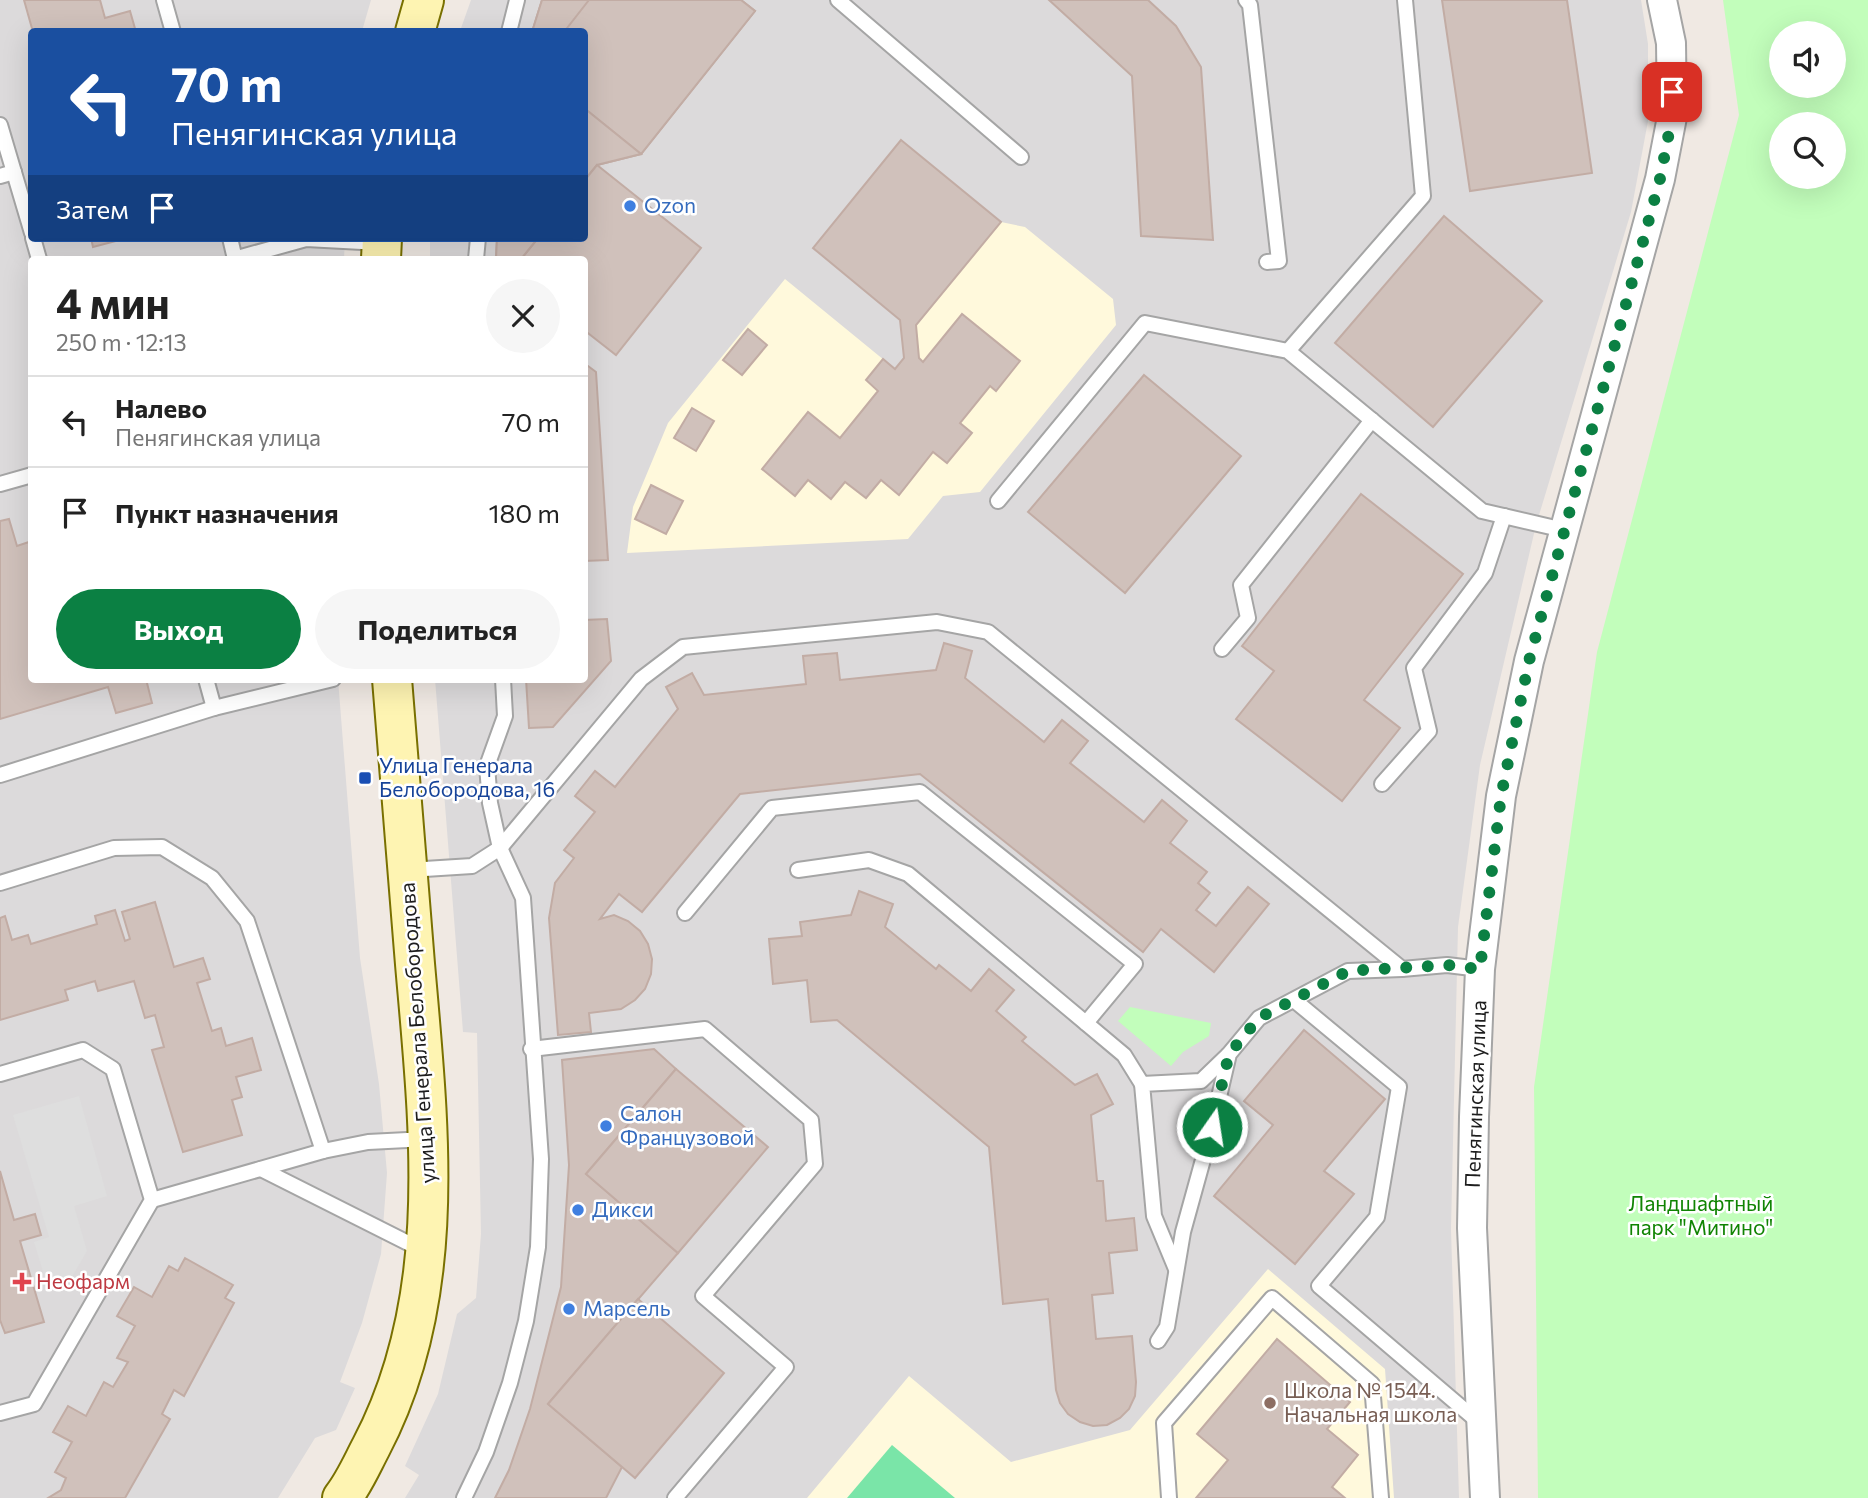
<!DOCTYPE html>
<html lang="ru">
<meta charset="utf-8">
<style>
:root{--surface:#fff;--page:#f6f6f6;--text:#222;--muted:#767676;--line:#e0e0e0;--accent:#0b8043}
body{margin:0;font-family:Commissioner,sans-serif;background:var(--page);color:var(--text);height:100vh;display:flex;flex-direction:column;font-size:26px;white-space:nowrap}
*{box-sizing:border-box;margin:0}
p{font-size:23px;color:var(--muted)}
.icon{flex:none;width:38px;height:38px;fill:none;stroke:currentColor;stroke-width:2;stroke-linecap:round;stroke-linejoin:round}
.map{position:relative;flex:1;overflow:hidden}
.side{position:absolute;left:28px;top:256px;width:560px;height:427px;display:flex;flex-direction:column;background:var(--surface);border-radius:7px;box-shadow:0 7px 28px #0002}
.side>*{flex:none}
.hud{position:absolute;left:28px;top:28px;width:560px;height:214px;border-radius:7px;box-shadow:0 7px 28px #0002;background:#1a4fa0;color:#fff;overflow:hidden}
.controls{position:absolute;left:1769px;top:21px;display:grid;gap:14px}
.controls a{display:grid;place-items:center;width:77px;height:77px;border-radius:50%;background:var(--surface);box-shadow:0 7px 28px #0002;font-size:35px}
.pin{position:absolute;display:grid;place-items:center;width:60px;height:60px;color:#fff;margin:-30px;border-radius:14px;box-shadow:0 4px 10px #0006}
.me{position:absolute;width:77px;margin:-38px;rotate:13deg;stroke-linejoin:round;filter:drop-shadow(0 0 5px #0008)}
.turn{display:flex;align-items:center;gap:24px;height:147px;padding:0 28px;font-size:32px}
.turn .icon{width:91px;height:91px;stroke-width:2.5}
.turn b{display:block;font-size:49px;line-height:60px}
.then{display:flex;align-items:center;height:66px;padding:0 28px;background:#0003;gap:14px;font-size:26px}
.round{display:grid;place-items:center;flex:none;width:74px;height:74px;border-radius:37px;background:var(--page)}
.head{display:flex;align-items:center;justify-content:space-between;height:119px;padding:0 28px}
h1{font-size:42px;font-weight:700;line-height:52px}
.cta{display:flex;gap:14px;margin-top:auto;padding:14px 28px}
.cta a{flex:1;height:80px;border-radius:42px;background:var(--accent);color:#fff;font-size:28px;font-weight:700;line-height:80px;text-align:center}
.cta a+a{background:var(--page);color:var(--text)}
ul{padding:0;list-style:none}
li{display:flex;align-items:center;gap:21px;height:91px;padding:0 28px;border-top:2px solid var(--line)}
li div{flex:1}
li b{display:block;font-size:26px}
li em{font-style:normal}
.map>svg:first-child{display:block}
</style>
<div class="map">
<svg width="1868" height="1498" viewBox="0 0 1868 1498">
<rect width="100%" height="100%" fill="#f0e9e3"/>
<g fill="#dcdadb">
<path d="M0,0h371l-9,31 -330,1v206h313l-1,21h-312v420h306l22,279 19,126 8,89 -6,81 -19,69 -22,59 15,6 -19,42 -21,8 -37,60h-278z"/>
<path d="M471,0h1170l7,44v77l-17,91 -95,313 -56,240 -22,162 -7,302 8,269h-1054l14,-23 -14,-9 33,-72 19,-80 19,-16 5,-64 -4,-201 -14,-1 -28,-353h149v-420h-154v-21h154v-206l-124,-1z"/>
</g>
<g fill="#fff9dc">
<path d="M1001,222l24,5 88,72 3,26 -136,167 -37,4 -35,43 -281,14 6,-46 35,-84 117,-144 110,90 9,-11 9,-28z"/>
<path d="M1268,1269l117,100 9,129h-587l102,-122 102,86 119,-32z"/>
</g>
<g fill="#c2febb" fill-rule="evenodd">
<path d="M1723,0h145v1498h-330l-4,-411 63,-435 142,-537zM1782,33h52v53h-52zM1782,124h52v53h-52z"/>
<path d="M1130,1007l81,16 -2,13 -26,16 -12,14 -53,-45z"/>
</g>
<path fill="#7ae5a8" d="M892,1445l63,53h-108z"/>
<path fill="#dedede" d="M79,1096l28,100 -33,10 13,45 -18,31 -21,6 -14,-46 15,-5 -36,-122z"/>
<g fill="#d0c1bb" stroke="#c2aca4" stroke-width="2">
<path d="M24,0h76l5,18 25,-7 6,21h-103z"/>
<path d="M542,0h47l-25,32h-32z"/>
<path d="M542,0h199l14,11 -114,143 -44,11 -13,16v-149h-52z"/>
<path d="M589,0h152l14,11 -114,143 -57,-46v-76h-20z"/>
<path d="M1049,0h99l28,26 25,41 12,173 -72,-4 -9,-160z"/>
<path d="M1442,0h125l25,173 -122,18z"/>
<path d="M584,108l57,46 -44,11 -13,16z"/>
<path d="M901,140l100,82 -85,103 3,33 4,4 39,-48 58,47 -24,30 -6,-5 -30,37 12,10 -25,30 -14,-11 -34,43 -18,-15 -15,18 -21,-16 -14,17 -23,-19 -13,16 -33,-27 46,-57 32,26 38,-47 -12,-11 17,-21 12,10 9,-11 -4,-38 -87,-72z"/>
<path d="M597,165l104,83 -85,107 -32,-25v-71h-63l17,-21h46v-57z"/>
<path d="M1444,216l98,85 -109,126 -98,-84z"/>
<path d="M91,238h36l-34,9z"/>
<path d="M497,238h41l-17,21h-25z"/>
<path d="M497,238h41l-17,21h-25z"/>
<path d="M748,329l19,16 -25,30 -19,-15z"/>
<path d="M584,363l12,9 12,188 -24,1z"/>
<path d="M1144,375l97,81 -116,137 -97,-81z"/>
<path d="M692,408l22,13 -18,30 -22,-13z"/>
<path d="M651,485l32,16 -17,33 -31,-15z"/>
<path d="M1361,494l102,80 -99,126 36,28 -58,73 -106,-82 38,-48 -32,-25z"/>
<path d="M9,519l8,27 15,-5v138h114l6,24 -36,10 -8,-26 -108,32v-198z"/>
<path d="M607,619l4,42 -58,66 -24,1 -3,-49h58v-59z"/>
<path d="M944,643l28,8 -7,27 79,64 18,-22 26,21 -18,22 74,59 18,-22 25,21 -17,22 37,29 -9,11 12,10 -14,17 20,16 32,-39 21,17 -55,68 -53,-43 -18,23 -223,-178 -180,20 -98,118 -23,-18 -19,25 14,-4 14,6 12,10 8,13 4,15 -1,15 -6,15 -10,11 -14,9 -32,4 2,19 -33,3 -9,-117 6,-35 19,-25 -10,-8 31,-38 -20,-16 20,-25 20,16 63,-78 -12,-22 26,-14 12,22 102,-11 -3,-28 34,-3 3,27 96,-10z"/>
<path d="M859,891l34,13 -8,23 51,42 3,-4 32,26 18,-22 25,21 -18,21 30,26 -4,4 53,44 22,-11 16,30 -22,11 6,66h6l3,40 28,-3 3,32 -28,3 4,40 -21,2 4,44 36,-3 4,46 -1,14 -6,13 -9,9 -13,7 -14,1 -13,-4 -12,-8 -8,-11 -4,-13 -8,-91 -45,5 -14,-157 -152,-127 -26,2 -4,-42 -34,4 -4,-45 33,-3 -2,-14 51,-7z"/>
<path d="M155,902l19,65 29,-9 7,21 -13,4 15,48 9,-3 5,18 26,-8 9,32 -25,7 6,20 -10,3 10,35 -59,17 -31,-102 12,-3 -9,-32 -10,3 -11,-37 -36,10 -3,-10 -30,9 3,10 -68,20v-102l5,-2 7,24 16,-5 3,9 66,-20 -2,-8 20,-6 10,31 5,-2 -8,-27z"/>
<path d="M1304,1030l81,69 -61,72 30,23 -59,70 -81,-68 59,-71 -29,-24z"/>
<path d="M654,1049l22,20 -90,105 92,79 -130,151 74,63 -16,31h-111l14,-28 21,-61 31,-122 8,-122 -7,-105z"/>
<path d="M676,1069l92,78 -90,106 -92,-79z"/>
<path d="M0,1171l14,49 21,-6 6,21 -21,6 24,81 -39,11 -5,-13z"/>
<path d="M185,1258l48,27 -8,13 9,5 -50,93 -10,-6 -12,24 8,5 -45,79h-77l13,-8 5,-12 -11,-6 17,-30 -19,-10 15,-26 18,10 18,-34 9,5 15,-25 -11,-4 18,-32 -18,-10 17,-29 18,10 17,-31 9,5z"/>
<path d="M638,1299l86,74 -89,105 -87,-74z"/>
<path d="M1277,1339l73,63 -23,27 31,26 -26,32 13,11h-149l32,-38 -31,-26z"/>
</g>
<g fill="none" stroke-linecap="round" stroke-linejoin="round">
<defs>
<g id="service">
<path d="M164,0l9,32"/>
<path d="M838,0l183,157"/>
<path d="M1246,0l4,5 29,256 -12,1"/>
<path d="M509,32l8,-32"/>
<path d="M0,125l32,108"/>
<path d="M0,176l14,-4"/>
<path d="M33,238l6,21"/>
<path d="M230,238l5,21"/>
<path d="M234,259l72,-20 75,4"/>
<path d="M476,259l2,-21"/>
<path d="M1288,351l135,-155 -18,-196"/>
<path d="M0,484l32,-9"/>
<path d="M998,501l147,-178 143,28 194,160 82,19"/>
<path d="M1222,649l26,-31 -7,-33 131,-165"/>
<path d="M206,679l8,29"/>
<path d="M0,775l214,-67 119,-29"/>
<path d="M1382,784l47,-53 -15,-63 71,-95 19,-57"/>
<path d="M409,870l63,-4 28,-18 141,-169 42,-32 254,-25 51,10 414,337 45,-4 33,4"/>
<path d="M798,870l71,-10 39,14 216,181 18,29"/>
<path d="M0,883l114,-35 48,-1 50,31 35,43 76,230"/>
<path d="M685,913l87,-105 148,-16 215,172 -49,59"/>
<path d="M1294,1000l105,87 -22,130 -58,69 162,138"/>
<path d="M531,1049l174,-20 106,91 4,44 -112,132 83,71 -111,131"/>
<path d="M0,1074l83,-24 30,19 39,131 -118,204 -34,9"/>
<path d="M261,1169l161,81"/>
<path d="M152,1200l171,-49 45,-9 59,-3"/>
<path d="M1176,1269l-22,-53 -12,-132 59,-3 27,-26"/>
<path d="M1158,1341l9,-14 16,-95 29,-105 17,-73 30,-36 89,-47 54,-2"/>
<path d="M464,1498l22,-46 24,-69 16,-62 12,-74 3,-88 -18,-261 -23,-50 -10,-45 -3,-37 18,-50 -2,-37"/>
<path d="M1169,1498l-5,-75 108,-125 100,86 9,114"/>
</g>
<path id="minor" d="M1485,1498l-13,-270 2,-111 6,-148 21,-173 28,-135 131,-482 12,-62 -1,-74 -9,-43"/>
<g id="secondary">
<path d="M415,32l9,-32"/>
<path d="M381,259l1,-21"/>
<path d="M342,1498c12,-15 20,-34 29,-51 79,-150 58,-321 44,-483 -8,-95 -16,-190 -23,-285"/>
</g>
</defs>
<use href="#service" stroke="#a5a5a5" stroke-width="18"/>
<use href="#minor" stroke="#a5a5a5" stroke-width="32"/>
<use href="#secondary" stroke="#797000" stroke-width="42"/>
<use href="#service" stroke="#fff" stroke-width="14"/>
<use href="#minor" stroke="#fff" stroke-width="28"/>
<use href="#secondary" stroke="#fef4b2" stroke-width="38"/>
</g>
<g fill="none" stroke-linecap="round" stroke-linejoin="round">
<path stroke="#0b8043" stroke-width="12" stroke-dasharray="0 21.6" d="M1212,1127l17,-73 30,-36 89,-47 99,-6 33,4 21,-173 28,-135 131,-482 12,-62v-25"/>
</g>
<g fill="#3f7fe0" stroke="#fff" stroke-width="2.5">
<circle cx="630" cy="206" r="7"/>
<circle cx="606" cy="1126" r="7"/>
<circle cx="578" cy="1210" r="7"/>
<circle cx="569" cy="1309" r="7"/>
</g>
<rect fill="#1a4fb4" stroke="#fff" stroke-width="2.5" x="358" y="771" width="14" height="14" rx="3.5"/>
<path fill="#e0444e" stroke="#fff" stroke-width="2.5" d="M18.5 1271.5h7v7h7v7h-7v7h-7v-7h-7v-7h7z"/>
<circle fill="#8d6e63" stroke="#fff" stroke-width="2.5" cx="1270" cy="1403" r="7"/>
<g text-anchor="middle" stroke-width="5" stroke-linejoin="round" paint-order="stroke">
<g font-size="21" fill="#366cbe" stroke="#fff" text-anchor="start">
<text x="644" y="213">Ozon</text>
<text x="620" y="1121">Салон<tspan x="620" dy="24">Французовой</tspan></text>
<text x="592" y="1217">Дикси</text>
<text x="583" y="1316">Марсель</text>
</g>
<g font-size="21" fill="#164399" stroke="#fff" text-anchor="start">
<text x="379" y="773">Улица Генерала<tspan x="379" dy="24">Белобородова, 16</tspan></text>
</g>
<g font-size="21" fill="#1e1e1e" stroke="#fff">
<text transform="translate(418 1033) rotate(-94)" y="7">улица Генерала Белобородова</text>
<text transform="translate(1476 1094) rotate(-88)" y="7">Пенягинская улица</text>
</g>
<g font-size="21" fill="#108403" stroke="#fff">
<text x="1701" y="1211">Ландшафтный<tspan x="1701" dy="24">парк "Митино"</tspan></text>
</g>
<g font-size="21" fill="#be3a42" stroke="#fff" text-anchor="start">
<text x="36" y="1289">Неофарм</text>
</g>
<g font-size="21" fill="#785e54" stroke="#fff" text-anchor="start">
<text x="1284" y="1398">Школа № 1544.<tspan x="1284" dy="24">Начальная школа</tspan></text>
</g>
</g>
</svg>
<div class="controls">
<a><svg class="icon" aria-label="sound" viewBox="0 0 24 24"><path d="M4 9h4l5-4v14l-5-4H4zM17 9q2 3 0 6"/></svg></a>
<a><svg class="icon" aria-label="search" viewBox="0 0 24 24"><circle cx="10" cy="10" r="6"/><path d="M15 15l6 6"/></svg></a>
</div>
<div class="pin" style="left:1672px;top:92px;background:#d93025"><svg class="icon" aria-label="arrive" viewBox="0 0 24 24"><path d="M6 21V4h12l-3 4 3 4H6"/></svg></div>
<svg class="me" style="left:1212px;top:1127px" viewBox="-20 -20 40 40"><circle r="17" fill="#0b8043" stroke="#fff" stroke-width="3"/><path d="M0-11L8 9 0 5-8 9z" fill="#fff"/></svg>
<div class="hud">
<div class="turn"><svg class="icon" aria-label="left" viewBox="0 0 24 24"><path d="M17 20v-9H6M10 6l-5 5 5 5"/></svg><div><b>70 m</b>Пенягинская улица</div></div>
<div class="then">Затем<svg class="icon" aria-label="arrive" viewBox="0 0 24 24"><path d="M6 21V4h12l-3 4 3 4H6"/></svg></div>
</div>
<section class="side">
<div class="head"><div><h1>4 мин</h1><p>250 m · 12:13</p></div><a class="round"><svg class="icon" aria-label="close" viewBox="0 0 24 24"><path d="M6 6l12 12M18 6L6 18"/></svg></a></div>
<ul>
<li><svg class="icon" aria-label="left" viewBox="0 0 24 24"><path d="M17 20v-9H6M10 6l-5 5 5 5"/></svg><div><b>Налево</b><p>Пенягинская улица</p></div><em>70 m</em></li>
<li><svg class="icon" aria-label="arrive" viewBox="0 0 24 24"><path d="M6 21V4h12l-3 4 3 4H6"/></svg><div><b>Пункт назначения</b></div><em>180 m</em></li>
</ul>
<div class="cta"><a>Выход</a><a>Поделиться</a></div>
</section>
</div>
